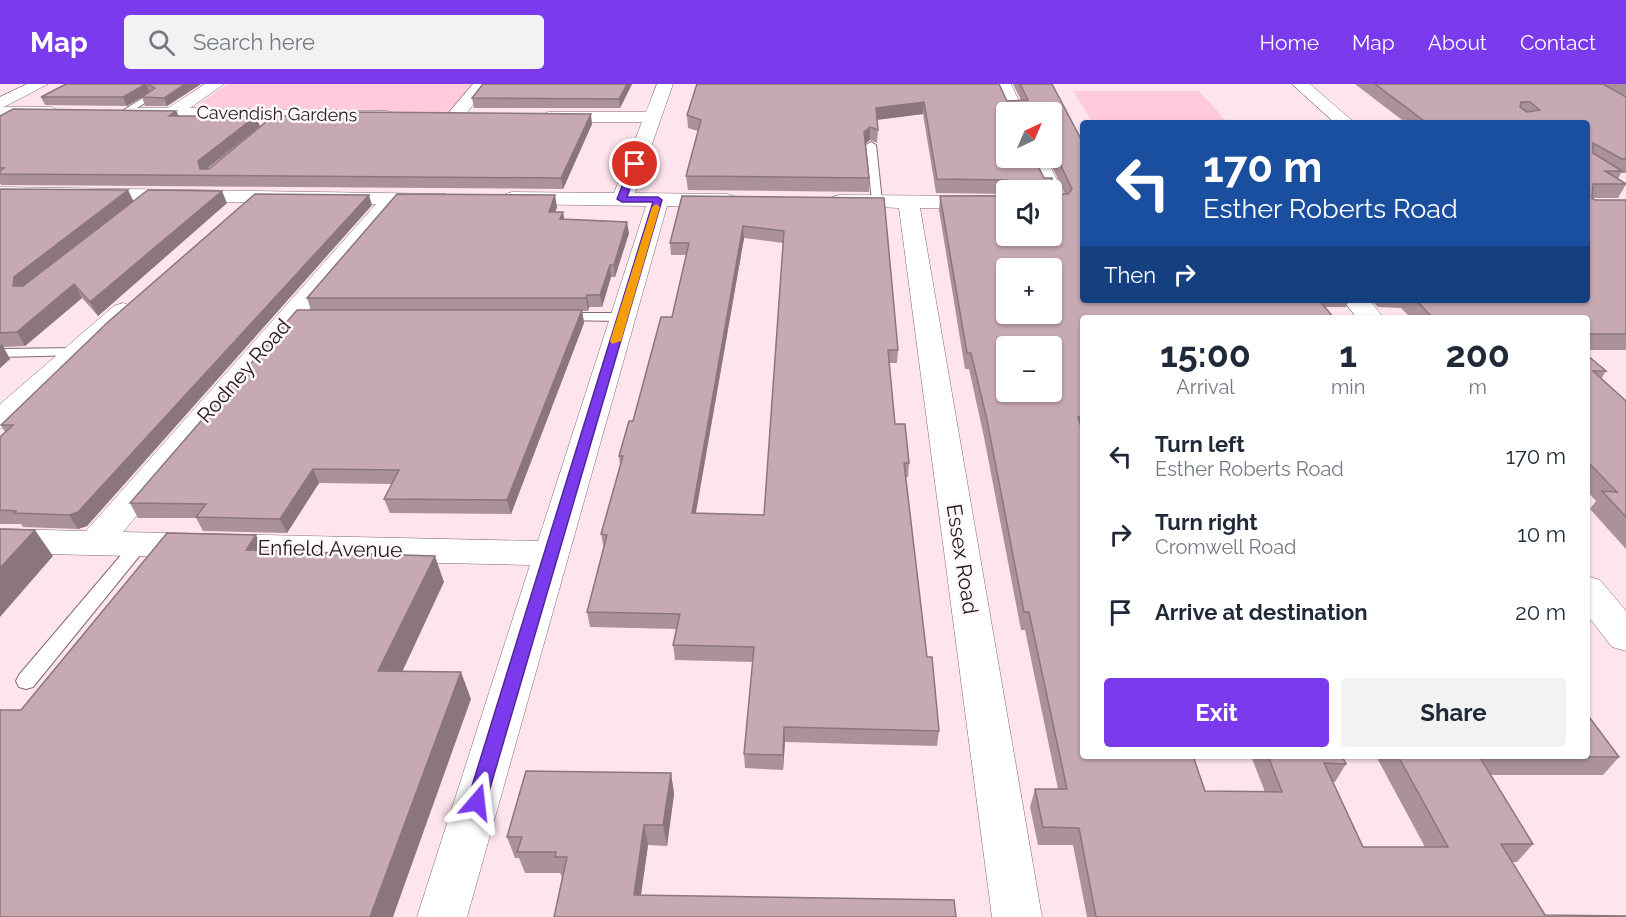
<!DOCTYPE html>
<meta charset="utf-8">
<style>
:root{--surface:#fff;--page:#f2f2f3;--text:#1f2937;--muted:#747a83;--accent:#7c3aed}
body{margin:0;font-family:Raleway,sans-serif;background:var(--page);color:var(--text);height:100vh;display:flex;flex-direction:column;font-size:22px;white-space:nowrap}
*{box-sizing:border-box;margin:0}
p{font-size:20px;color:var(--muted)}
.icon{flex:none;width:33px;height:33px;fill:none;stroke:currentColor;stroke-width:2;stroke-linecap:round;stroke-linejoin:round}
.map{position:relative;flex:1;overflow:hidden}
.side{position:absolute;left:1080px;top:231px;width:510px;height:444px;display:flex;flex-direction:column;background:var(--surface);border-radius:6px;box-shadow:0 2px 4px #0004}
.side>*{flex:none}
.banner{position:absolute;left:1080px;top:36px;width:510px;height:183px;border-radius:6px;box-shadow:0 2px 4px #0004;background:#1a4fa0;color:#fff;overflow:hidden}
.needle{width:39px;rotate:44deg}
.fabs{position:absolute;left:996px;top:18px;display:grid;gap:12px}
.fabs a{display:grid;place-items:center;width:66px;height:66px;border-radius:6px;background:var(--surface);box-shadow:0 2px 4px #0004;font-size:30px}
.pin{position:absolute;display:grid;place-items:center;width:51px;height:51px;color:#fff;margin:-26px;border:3px solid #fff;border-radius:50%;box-shadow:0 2px 6px #0007}
.me{position:absolute;width:66px;margin:-33px;rotate:17deg;stroke-linejoin:round;filter:drop-shadow(0 0 4px #0008)}
.turn{display:flex;align-items:center;gap:21px;height:126px;padding:0 24px;font-size:27px}
.turn .icon{width:78px;height:78px;stroke-width:2.5}
.turn b{display:block;font-size:42px;line-height:51px}
.then{display:flex;align-items:center;height:57px;padding:0 24px;background:#0003;gap:12px;font-size:22px}
.eta{display:flex;justify-content:space-evenly;align-items:center;height:102px;text-align:center}
.eta b{font-size:36px;font-weight:700;line-height:42px}
.button{display:flex;gap:12px;margin-top:auto;padding:12px 24px}
.button a{flex:1;height:69px;border-radius:6px;background:var(--accent);color:#fff;font-size:24px;font-weight:700;line-height:69px;text-align:center}
.button a+a{background:var(--page);color:var(--text)}
ul{padding:0;list-style:none}
li{display:flex;align-items:center;gap:18px;height:78px;padding:0 24px}
li div{flex:1}
li b{display:block;font-size:22px}
li em{font-style:normal}
header{display:flex;align-items:center;gap:36px;box-sizing:border-box;height:84px;padding:0 30px;background:var(--accent);color:#fff}
header strong{font-size:28px}
nav{display:flex;gap:33px;margin-inline-start:auto;font-size:21px}
.search{width:420px;height:54px;background:var(--page);display:flex;align-items:center;gap:15px;box-sizing:border-box;padding:0 21px;border-radius:6px;color:var(--muted);font-size:22px}
.map>svg:first-child{display:block}
</style>
<header>
<strong>Map</strong>
<div class="search"><svg class="icon" aria-label="search" viewBox="0 0 24 24"><circle cx="10" cy="10" r="6"/><path d="M15 15l6 6"/></svg>Search here</div>
<nav><a>Home</a><a>Map</a><a>About</a><a>Contact</a></nav>
</header>
<div class="map">
<svg width="1626" height="833" viewBox="0 0 1626 833">
<rect width="100%" height="100%" fill="#fee5ed"/>
<g fill="#ffcbdb">
<path d="M228,0h246l-24,28 -262,-1z"/>
<path d="M1073,7h126l29,32h-135z"/>
</g>
<g fill="none" stroke-linecap="round" stroke-linejoin="round">
<defs>
<g id="service">
<path d="M149,10l7,2 -30,19 -7,-2z"/>
<path d="M871,58l5,3 6,56 -5,3 -5,-3 -6,-56z"/>
<path d="M561,229h62l6,4 -6,4 -67,-1 -1,-3z"/>
<path d="M76,264l7,4 -2,3 -81,2v-8z"/>
<path d="M139,455l9,6 -3,4 -112,138 -7,2 -7,-2 -3,-6 3,-6 114,-134z"/>
</g>
<g id="minor">
<path d="M205,0h19l-34,24 198,3 9,5 -9,5 -254,-3 -9,-5 9,-5h34z"/>
<path d="M473,0h17l-29,36h-12l-3,-4z"/>
<path d="M657,0h16l-38,109 92,1 7,2 3,4 -3,4 -7,2h-60l-200,711h-50l113,-352 -530,-12v-24l86,2 290,-327 -376,-5v-12l446,7 3,4 -3,4 -48,2 -275,328 415,9 108,-335 -134,-2 -7,-2 -3,-4 3,-4 7,-2 102,1 28,-71h-94l-9,-5 9,-5h98z"/>
<path d="M995,0h16l13,28h-16z"/>
<path d="M1292,0h18l45,39h-20z"/>
<path d="M0,23h52l9,5 -9,5h-52z"/>
<path d="M1028,74h18l22,44 -3,4 -13,1v-17h-10z"/>
<path d="M839,111l167,1v12h-86l122,709h-50l-93,-709 -67,-3 -3,-4 3,-4z"/>
<path d="M1343,216h26l15,18h-27z"/>
<path d="M123,219l9,3 4,5 -4,5 -121,109 -11,3v-24l114,-98z"/>
<path d="M1587,492l13,4 26,31v40l-14,-4 -25,-32z"/>
</g>
<path id="tertiary" d="M27,0h21l-48,25v-12z"/>
</defs>
<use href="#service" stroke="#856972" stroke-width="2"/>
<use href="#minor" stroke="#856972" stroke-width="1"/>
<use href="#tertiary" stroke="#856972" stroke-width="1"/>
<use href="#service" fill="#fff" fill-rule="evenodd"/>
<use href="#minor" fill="#fff" fill-rule="evenodd"/>
<use href="#tertiary" fill="#fff" fill-rule="evenodd"/>
</g>
<g fill="#ab9199" fill-rule="evenodd">
<path d="M66,0h135l-34,22h-22l-3,-9 8,-5 -23,14 -82,-1 -4,-8z"/>
<path d="M632,0l-12,24h-146l-2,-10z"/>
<path d="M697,0h302l8,17 14,-1 -8,-16h39l31,59v157h266l-3,7h-21l9,11h-251v438h110l12,35 60,1 -14,-36h91l4,8 -11,18h-2l30,65h62l-48,-89 1,-2h209v-42l32,43 -16,18h-113l43,69 -16,18h-5l33,53 81,1v1h-539l-14,-72h-35l-8,-38 5,-18h23l-33,-159h-4l-37,-193 -15,-68h-4l-26,-159 1,-14h66v40h46v-46h-46v4l-70,-1 -13,-79 -46,6 1,10 -1,13 -7,-3 -5,4 4,34v14l-181,-2 -2,-14 12,-45 -10,-3 -1,-13zM1006,28h46v46h-4l17,36h-12l-1,-16h-8l-10,-20h-28zM1006,184h46v46h-46zM1006,262h46v46h-46z"/>
<path d="M1355,0h271v89h-5l-3,6 8,5 -8,14h-25l2,2h31v150h-39v-32h-176l-10,-10 -23,-1 -7,-7h216v-177h-181z"/>
<path d="M176,27l3,5 81,10 -53,43 385,-45 -29,65 -562,-4 -1,-2v-67z"/>
<path d="M0,105l134,12 93,2 -129,113 -16,-18 -57,48 -22,1 7,12 -10,9z"/>
<path d="M682,112l202,2 14,152 -1,13h-8l6,61 14,39 -1,14h-2l21,180 12,74 -2,15 -152,-4 -2,28 -38,-2 -1,-14 9,-92 -78,-2 -2,-15 3,-16 -86,-2 -3,-15 17,-63 -3,-15 19,-69 -1,-9 53,-139 14,-62h-15l-1,-12zM744,154l39,5 -19,272 -68,-2z"/>
<path d="M372,121l-285,321 -9,3 -55,-2 -2,-3h-21v-87l5,-5 -4,-7z"/>
<path d="M557,123l-2,5 9,7 65,14 -14,44h-4l-9,30h-13l-1,4h-6l2,12 -73,191 -121,-1 -6,-14 8,-15 -73,-1 -32,50 -84,-2 -7,-13h-58l-8,-15 181,-193 -4,-12z"/>
<path d="M1587,271l19,16 -5,8 25,22v148l-36,-40 6,-8 -9,-10z"/>
<path d="M671,689l3,21 -7,52 -19,-1 -7,50 -87,22 8,-40 -2,-4h-35l-6,-15h-4l-8,-21z"/>
</g>
<g fill="#8b767d">
<path d="M146,0l4,8 -23,14 -4,-9z"/>
<path d="M185,0h16l-34,22 -3,-8z"/>
<path d="M627,0h5l-12,24 -1,-9z"/>
<path d="M924,18l-1,12 -48,6 1,-12z"/>
<path d="M176,27l5,10 -12,-5z"/>
<path d="M591,30l1,10 -29,65 -2,-11z"/>
<path d="M256,32l4,10 -57,46 -3,-3 -2,-8z"/>
<path d="M870,43v13l-6,5v-13z"/>
<path d="M128,106l6,12 -112,88 -9,-4 1,-9z"/>
<path d="M222,107l5,12 -129,113 -8,-14z"/>
<path d="M369,111l3,10 -285,321 -9,3 -9,-14z"/>
<path d="M555,111l2,12 -6,16 -2,-11z"/>
<path d="M563,128l2,11 -5,-4z"/>
<path d="M627,138l2,11 -14,44 -1,-12z"/>
<path d="M743,142l1,12 -51,290 -1,-15z"/>
<path d="M610,181l1,12 -9,30 -2,-12z"/>
<path d="M74,200l8,14 -57,48 -8,-14z"/>
<path d="M587,211l2,12 -1,4 -2,-13z"/>
<path d="M582,226l2,13 -73,191 -4,-14z"/>
<path d="M2,260l8,15 -10,9v-22z"/>
<path d="M313,385l6,14 -32,50 -7,-14z"/>
<path d="M35,446l18,26 -53,61v-49z"/>
<path d="M256,451l13,26 -23,-11z"/>
<path d="M435,472l9,26 -54,116 -12,-27z"/>
<path d="M461,588l10,27 -78,218h-23z"/>
<path d="M784,643l1,15 -2,28v-15z"/>
<path d="M671,689l3,21 -7,52 -4,-21z"/>
<path d="M644,741l4,20 -10,70 -4,-20z"/>
</g>
<g fill="#c7a9b2" stroke="#8b767d" stroke-width="1.5" fill-rule="evenodd">
<path d="M66,0h80l-23,13h-82z"/>
<path d="M147,0h38l-21,14 -22,-1 13,-9z"/>
<path d="M483,0h144l-8,15 -147,-1z"/>
<path d="M697,0h302l8,17 21,-1 -8,-16h32l31,59v157h236l15,18h-251v99h-5l5,16v323h110l12,35 77,1 -14,-36h74l4,8 -22,-1 39,84h85l-50,-91h189v-42l32,43 -140,-1 54,88h-32l44,71 81,1v1h-530l-17,-89 -36,-1 -8,-38h32l-38,-177h-5l-37,-192 -16,-67h-4l-27,-157h66v40h46v-46h-43l1,-8 -2,-2 -71,-1 -13,-77 -48,6 2,22 -8,-3 -6,5 5,46 -183,-2 15,-56 -14,-5zM1006,28h46v35l20,42 -4,5h-15l-1,-16h-8l-10,-20h-28zM1006,184h46v46h-46zM1006,262h46v46h-46z"/>
<path d="M1375,0h228l23,13v62h-4l-29,-16v10l29,18h-17l21,13h-33l-1,14 3,2h31v134h-39v-16h-154l-17,-18h171v-177h-160zM1521,18h9l10,8 -13,2 -7,-5z"/>
<path d="M13,25l163,2 -7,5h87l-58,45 2,8h9l64,-53 77,-1 3,-3 238,2 -30,64 -561,-4v-3l4,-3h-4v-52z"/>
<path d="M0,105l128,1 -114,87 -1,9h10l125,-96 74,1 -132,111 -16,-18 -57,48 -17,1z"/>
<path d="M255,110l114,1 -291,317 -9,3 -55,-2 2,-2 -16,-1v-73l13,-12h-12l107,-103z"/>
<path d="M397,110l158,1 -6,17h14l-3,7 67,3 -13,43h-4l-10,30h-13l-1,3h-279z"/>
<path d="M682,112l202,2 14,152h-10l7,74h10l4,39h-5l23,194h5l7,74 -155,-4 -1,28 -39,-1 10,-107 -81,-2 7,-31 -93,-2 20,-77 -6,-1 22,-78h-4l10,-35h4l28,-104h11l17,-74h-19zM743,142l41,5 -20,284 -72,-2z"/>
<path d="M297,226h285l-75,190 -123,-1 15,-29 -86,-1 -33,50 -84,-2 10,-13 -76,-1z"/>
<path d="M1587,271l19,16h-13l33,30v116l-24,-26 15,1 -30,-31z"/>
<path d="M0,445l35,1 -35,38z"/>
<path d="M167,449l89,2 -10,15 189,6 -57,115 83,1 -91,245h-370v-207h21z"/>
<path d="M526,687l145,2 -8,52h-19l-10,70 320,5 2,17h-402l13,-60h-12l1,-5h-39l5,-15h-15z"/>
</g>
<path fill="#7c3aed" stroke="#51269a" stroke-width="1.5" d="M635,77l4,3 -12,33h31l4,3 -176,602 -3,6 -6,2 -7,-2 -3,-6 186,-600h-31l-5,-3 14,-35z"/>
<path fill="#f59e0b" d="M656,120l4,3 -39,134 -9,3 -2,-3 42,-134z"/>
<g text-anchor="middle" stroke-width="5" stroke-linejoin="round" paint-order="stroke">
<g font-size="18" fill="#24191c" stroke="#fef8fa">
<text transform="translate(277 30) rotate(1)" y="6">Cavendish Gardens</text>
</g>
<g font-size="21" fill="#24191c" stroke="#fef8fa">
<text transform="translate(244 287) rotate(-49)" y="7">Rodney Road</text>
<text transform="translate(330 465) rotate(1)" y="7">Enfield Avenue</text>
<text transform="translate(962 475) rotate(81)" y="7">Essex Road</text>
</g>
</g>
</svg>
<div class="fabs">
<a><svg class="needle" viewBox="-14 -14 28 28"><path d="M0-13l5 13h-10z" fill="#e53935"/><path d="M0 13l5-13h-10z" fill="#747a83"/></svg></a>
<a><svg class="icon" aria-label="sound" viewBox="0 0 24 24"><path d="M4 9h4l5-4v14l-5-4H4zM17 9q2 3 0 6"/></svg></a>
<a>+</a>
<a>−</a>
</div>
<div class="pin" style="left:635px;top:80px;background:#d93025"><svg class="icon" aria-label="arrive" viewBox="0 0 24 24"><path d="M6 21V4h12l-3 4 3 4H6"/></svg></div>
<svg class="me" style="left:477px;top:718px" viewBox="-20 -20 40 40"><path d="M0-17L14 15 0 8-14 15z" fill="#7c3aed" stroke="#fff" stroke-width="4"/></svg>
<div class="banner">
<div class="turn"><svg class="icon" aria-label="left" viewBox="0 0 24 24"><path d="M17 20v-9H6M10 6l-5 5 5 5"/></svg><div><b>170 m</b>Esther Roberts Road</div></div>
<div class="then">Then<svg class="icon" aria-label="right" viewBox="0 0 24 24"><path d="M7 20v-9h11M14 6l5 5-5 5"/></svg></div>
</div>
<section class="side">
<div class="eta">
<div><b>15:00</b><p>Arrival</p></div>
<div><b>1</b><p>min</p></div>
<div><b>200</b><p>m</p></div>
</div>
<ul>
<li><svg class="icon" aria-label="left" viewBox="0 0 24 24"><path d="M17 20v-9H6M10 6l-5 5 5 5"/></svg><div><b>Turn left</b><p>Esther Roberts Road</p></div><em>170 m</em></li>
<li><svg class="icon" aria-label="right" viewBox="0 0 24 24"><path d="M7 20v-9h11M14 6l5 5-5 5"/></svg><div><b>Turn right</b><p>Cromwell Road</p></div><em>10 m</em></li>
<li><svg class="icon" aria-label="arrive" viewBox="0 0 24 24"><path d="M6 21V4h12l-3 4 3 4H6"/></svg><div><b>Arrive at destination</b></div><em>20 m</em></li>
</ul>
<div class="button"><a>Exit</a><a>Share</a></div>
</section>
</div>
